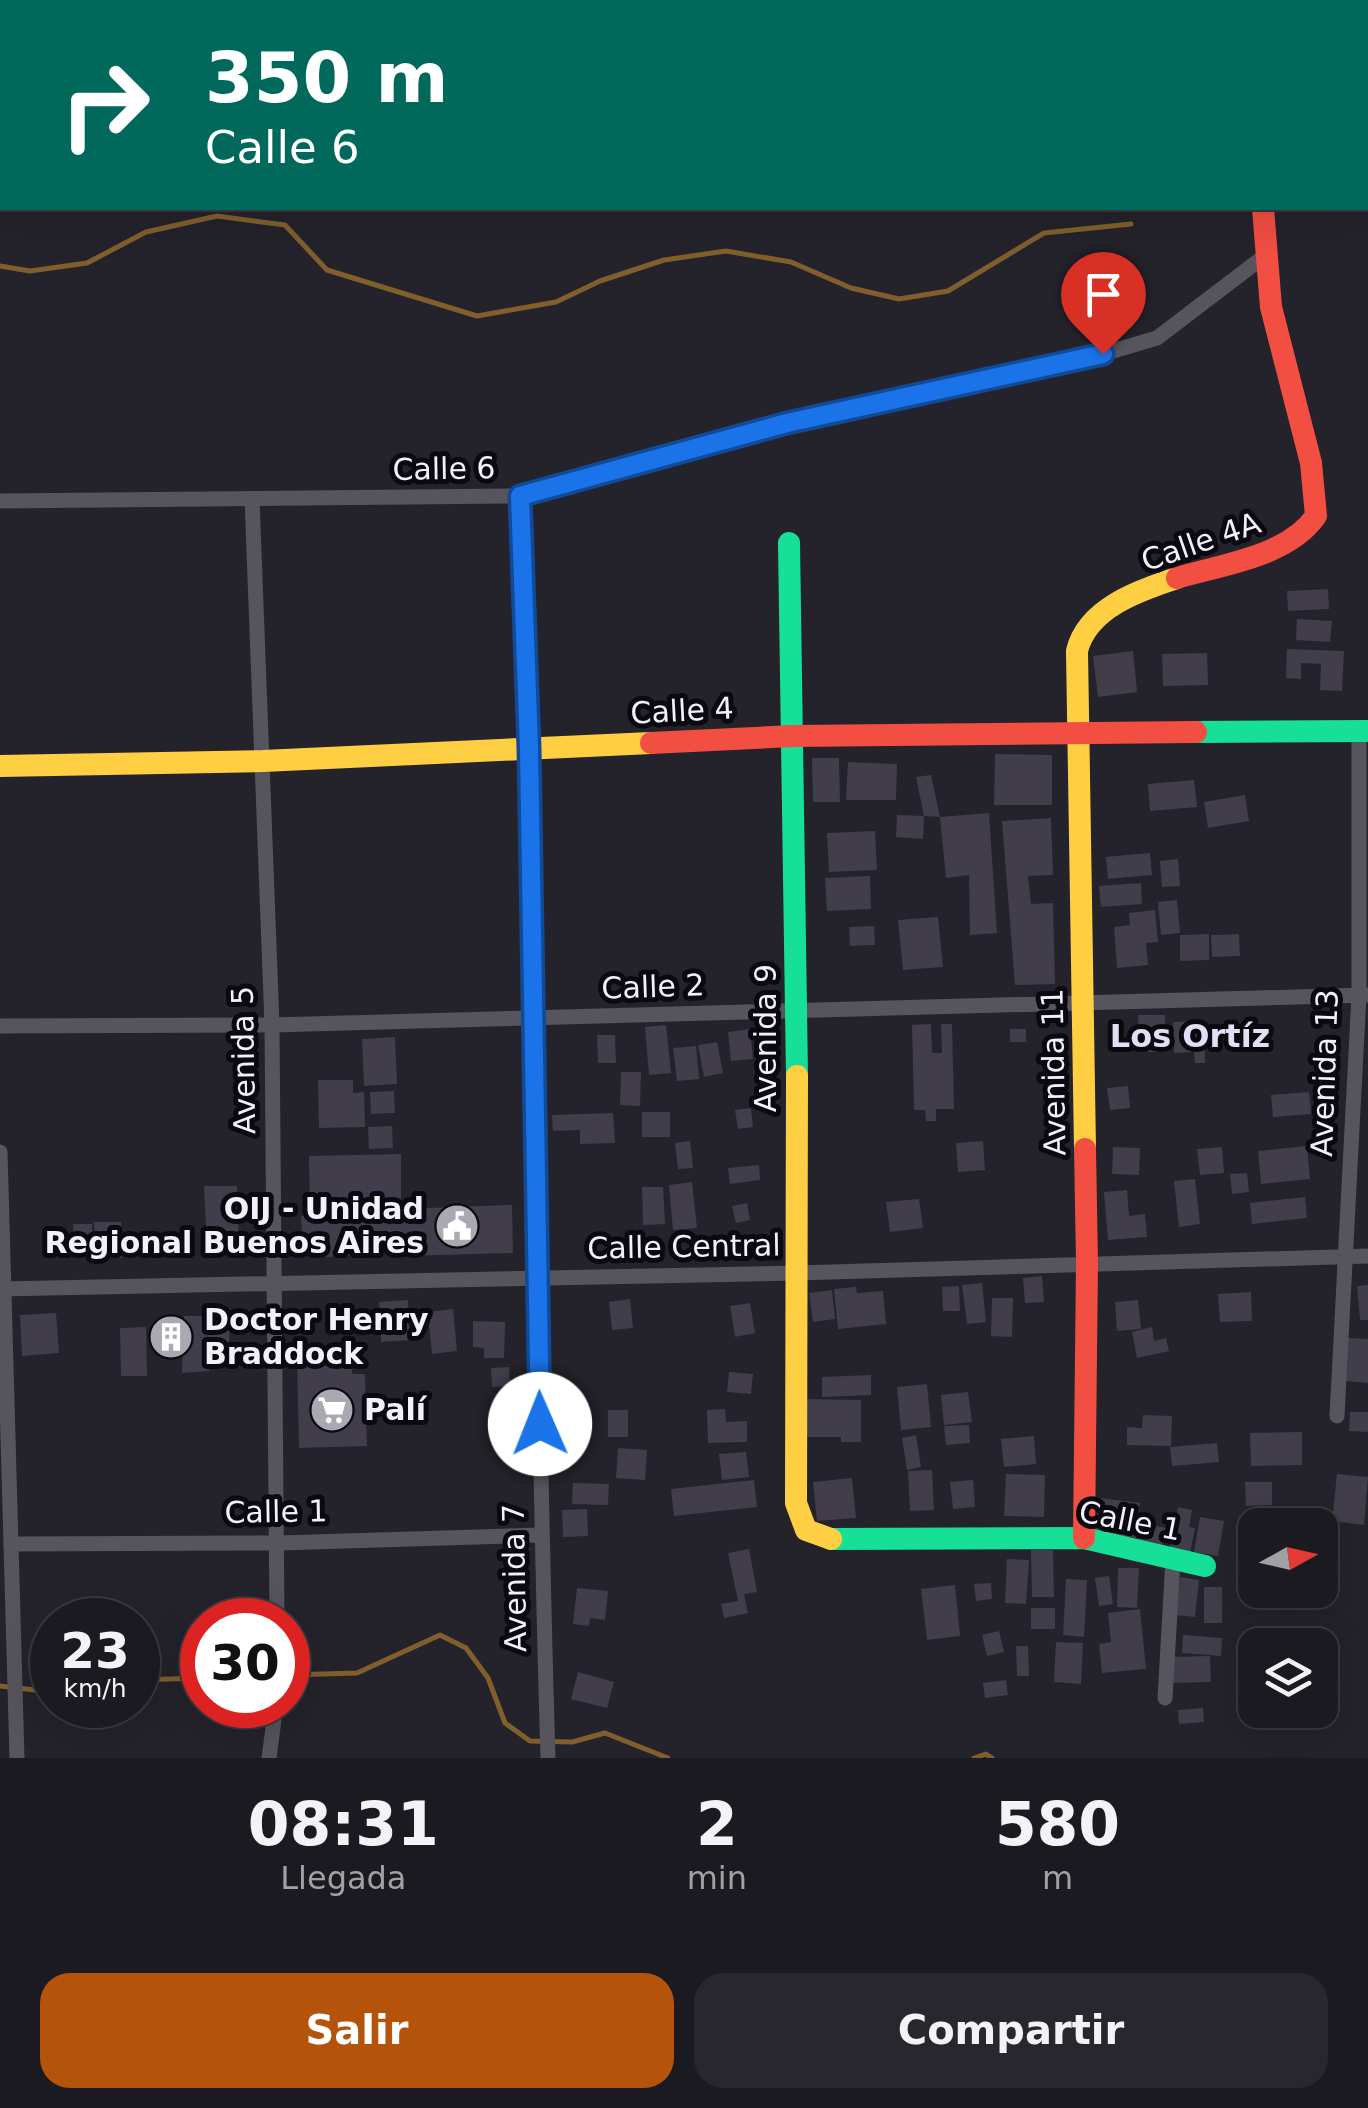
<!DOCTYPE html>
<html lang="es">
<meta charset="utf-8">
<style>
:root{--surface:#1b1a20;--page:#28272d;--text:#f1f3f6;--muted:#a0a1a5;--line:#39383e;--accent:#b45309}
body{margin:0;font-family:"DejaVu Sans",sans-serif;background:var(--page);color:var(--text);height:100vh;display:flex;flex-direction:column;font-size:38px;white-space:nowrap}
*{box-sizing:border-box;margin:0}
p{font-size:32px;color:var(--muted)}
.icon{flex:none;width:55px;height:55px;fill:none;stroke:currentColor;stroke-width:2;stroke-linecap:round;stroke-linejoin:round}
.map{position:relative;height:1758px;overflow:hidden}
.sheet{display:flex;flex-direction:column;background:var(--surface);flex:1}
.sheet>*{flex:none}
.hud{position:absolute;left:0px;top:0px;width:1370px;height:210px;box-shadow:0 10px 40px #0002,0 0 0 2px var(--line);background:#00695c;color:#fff;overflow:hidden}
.needle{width:65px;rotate:82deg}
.tools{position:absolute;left:1238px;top:1508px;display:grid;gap:20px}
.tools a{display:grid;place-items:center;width:100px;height:100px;border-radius:20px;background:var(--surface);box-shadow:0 10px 40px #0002,0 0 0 2px var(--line);font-size:50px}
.speed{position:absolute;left:30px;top:1598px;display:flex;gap:20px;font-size:50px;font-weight:700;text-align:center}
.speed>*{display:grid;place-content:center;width:130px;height:130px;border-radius:50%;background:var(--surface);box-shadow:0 10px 40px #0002,0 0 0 2px var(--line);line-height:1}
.speed small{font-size:25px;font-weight:400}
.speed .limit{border:15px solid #d22;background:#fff;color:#111}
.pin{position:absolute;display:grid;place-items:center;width:85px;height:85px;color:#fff;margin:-102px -42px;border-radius:50% 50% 50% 0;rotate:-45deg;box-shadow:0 0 10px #0007}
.pin .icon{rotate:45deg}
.me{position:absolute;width:110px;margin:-55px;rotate:359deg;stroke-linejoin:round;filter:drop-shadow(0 0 8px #0008)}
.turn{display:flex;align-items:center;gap:35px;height:210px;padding:0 40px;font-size:45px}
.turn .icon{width:130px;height:130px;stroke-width:2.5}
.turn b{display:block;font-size:70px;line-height:85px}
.eta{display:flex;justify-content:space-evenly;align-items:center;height:170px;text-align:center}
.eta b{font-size:60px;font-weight:600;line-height:70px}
.action{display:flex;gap:20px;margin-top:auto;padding:20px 40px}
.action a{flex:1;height:115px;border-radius:30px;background:var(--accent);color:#fff;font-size:40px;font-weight:600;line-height:115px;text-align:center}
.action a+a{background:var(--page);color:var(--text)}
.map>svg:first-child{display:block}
</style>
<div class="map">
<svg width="1368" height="1758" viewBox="0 0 1368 1758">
<rect width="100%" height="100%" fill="#24222a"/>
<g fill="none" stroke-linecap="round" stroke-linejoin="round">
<g stroke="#805f2d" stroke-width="5">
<path d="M0,266l30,5 57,-8 59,-31 71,-16 68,9 42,45 150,46 79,-14 44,-21 64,-21 62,-9 65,11 60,26 48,11 49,-8 96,-58 87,-9"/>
<path d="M288,1675l69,-2 83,-38 26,13 22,30 17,45 25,18 42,1 33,-9 63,25"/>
<path d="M138,1680l64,-2"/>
<path d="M0,1686l52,6"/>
<path d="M974,1758l12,-4 6,4"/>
</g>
</g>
<g fill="#413d4a">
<path d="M1328,589l1,20 -41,2 -1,-20z"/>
<path d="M1297,619l35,2 -2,21 -34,-2z"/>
<path d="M1287,649l57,2 -2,40 -22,-1 1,-26 -20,-1v16l-15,-1z"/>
<path d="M1133,651l4,41 -39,5 -5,-41z"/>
<path d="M1207,653l1,32 -45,1 -1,-32z"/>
<path d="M995,754l57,1v50h-58z"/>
<path d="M812,758h27l1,44h-27z"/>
<path d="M848,762l49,2 -1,36h-50z"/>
<path d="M931,775l9,42 49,-4 8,120 -27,2 -1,-60 -23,3 -6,-61 -16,-1 -8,-39z"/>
<path d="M1194,780l3,27 -47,4 -2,-27z"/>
<path d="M1245,795l4,26 -41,7 -4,-26z"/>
<path d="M897,815l27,1 -1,23 -27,-2z"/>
<path d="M1051,818l2,57 -25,1 3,28 22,-1 2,81 -40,1 -13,-164z"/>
<path d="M875,831l2,39 -48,2 -2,-39z"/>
<path d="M1150,853l2,22 -44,4 -2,-22z"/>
<path d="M1178,859l2,27 -18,1 -2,-26z"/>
<path d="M870,876l1,33 -44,2 -2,-33z"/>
<path d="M1141,883l1,21 -41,3 -2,-21z"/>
<path d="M1177,900l3,33 -19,2 -3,-33z"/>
<path d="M1155,910l3,32 -12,1 2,22 -31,3 -3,-41 16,-2 -1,-12z"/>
<path d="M938,917l5,50 -40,3 -5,-50z"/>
<path d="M874,926l1,19 -25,1 -1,-19z"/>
<path d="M1209,934v26l-29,1v-26z"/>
<path d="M1239,934l1,22 -28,1 -1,-22z"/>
<path d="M1138,1015h27l1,37h-18v-12h-9z"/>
<path d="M1204,1021l1,42h-10l-1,-11 -20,1 -1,-31z"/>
<path d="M931,1024l1,29h10l-1,-29h11l2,85h-18v12h-10l-1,-11h-11l-2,-85z"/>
<path d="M666,1025l5,48 -22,2 -4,-48z"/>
<path d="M750,1029l3,30 -22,2 -3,-29z"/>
<rect x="1010" y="1029" width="16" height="13"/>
<path d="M597,1035h18l1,28h-18z"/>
<path d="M395,1037l2,47 -33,2 -2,-47z"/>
<path d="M717,1042l6,31 -19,4 -6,-32z"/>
<path d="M696,1046l3,33 -22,2 -4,-33z"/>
<path d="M621,1072h20l-1,34 -20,-1z"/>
<path d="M318,1080h35v13l11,-1 1,35 -46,1z"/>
<path d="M1128,1086l2,22 -20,2 -3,-22z"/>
<path d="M394,1091l1,22 -24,1 -1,-22z"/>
<path d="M1309,1092l2,22 -38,3 -2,-22z"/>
<path d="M751,1108l2,19 -15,2 -3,-19z"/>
<rect x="642" y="1112" width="28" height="25"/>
<path d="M613,1113l2,30 -35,1v-14l-27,1 -1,-16z"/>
<path d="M392,1126l1,22 -24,1 -1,-22z"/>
<path d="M690,1141l3,27 -15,1 -3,-26z"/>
<path d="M983,1141l2,29 -27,2 -2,-29z"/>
<path d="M1307,1146l3,33 -49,5 -3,-33z"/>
<path d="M1113,1147l27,1 -1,27 -27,-1z"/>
<path d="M1222,1147l2,26 -24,2 -3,-26z"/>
<path d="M401,1154v55l111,-4 1,48 -110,3 -1,-14 -53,1v13l-23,1 -24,-21 -1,-20 9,-1 -1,-59z"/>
<path d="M759,1165l1,15 -30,4 -2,-16z"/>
<path d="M1247,1173l2,19 -17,2 -2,-20z"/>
<path d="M1195,1179l5,45 -21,3 -5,-46z"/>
<path d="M692,1182l5,46 -24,2 -4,-45z"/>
<path d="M204,1186h33l2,59 -32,2z"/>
<path d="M642,1187h21l2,37 -22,1z"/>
<path d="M1127,1190l2,26 16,-2 2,23 -39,3 -4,-48z"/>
<path d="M1305,1197l2,21 -55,6 -2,-21z"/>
<path d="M919,1199l4,29 -33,4 -4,-30z"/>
<path d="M747,1203l3,17 -14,3 -4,-17z"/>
<path d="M94,1222h27l1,36h-26z"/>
<path d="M73,1224h19l1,31h-19z"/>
<path d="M1042,1276l2,26 -19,1 -2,-25z"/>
<path d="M982,1283l4,39 -19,2 -5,-39z"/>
<path d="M1368,1285v35h-8l-3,-34z"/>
<path d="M959,1286l1,25h-17l-1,-24z"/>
<path d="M856,1287l1,6 26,-2 3,33 -48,5 -4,-40z"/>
<path d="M832,1290l3,29 -22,3 -4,-29z"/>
<path d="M1251,1292l1,29 -32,1 -2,-28z"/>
<path d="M992,1298h21l-1,39 -21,-1z"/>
<path d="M630,1299l3,29 -21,2 -3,-28z"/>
<path d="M408,1300l2,40 -29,2 -2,-40z"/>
<path d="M1138,1300l3,29 -24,2 -2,-29z"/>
<path d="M750,1303l5,30 -20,4 -5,-31z"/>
<path d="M453,1309l4,42 -25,3 -4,-42z"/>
<path d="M56,1313l3,40 -37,3 -2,-41z"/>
<path d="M184,1316h46l-1,31h-20v24l-27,2z"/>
<path d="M161,1320l21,1 -2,32 -20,-1z"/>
<path d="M473,1321l32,1 -1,36h-20v-10l-11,-1z"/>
<path d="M146,1327l1,49h-26l-1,-48z"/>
<path d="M1152,1327l2,14 12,-3 3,13 -32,7 -5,-26z"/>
<path d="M1347,1338l21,1v44l-23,-2z"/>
<path d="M352,1353v21h13l2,72 -68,2 -2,-93z"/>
<path d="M509,1367l1,19 -18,1 -1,-19z"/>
<path d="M729,1372l24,2 -2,20 -24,-2z"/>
<path d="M871,1375v20l-49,2v-20z"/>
<path d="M927,1384l4,43 -30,3 -4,-43z"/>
<path d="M968,1392l4,30 -28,3 -3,-30z"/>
<path d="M802,1399l59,1v42h-20v-5h-40z"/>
<path d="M725,1409l1,13 21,-1v21l-39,1 -1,-33z"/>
<rect x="608" y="1410" width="20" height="27"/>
<path d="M1350,1412h18v20l-19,-1z"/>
<path d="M1143,1415l29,1 -1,30 -44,-1v-18l15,1z"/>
<path d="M969,1425l1,18 -24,2 -2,-19z"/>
<path d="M1302,1432v33l-51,1 -1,-33z"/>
<path d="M916,1435l5,32 -14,3 -5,-32z"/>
<path d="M1034,1436l2,28 -32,3 -3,-28z"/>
<path d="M1217,1443l2,19 -47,4 -2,-19z"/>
<path d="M618,1448l29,2 -2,30 -29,-2z"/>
<path d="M746,1452l3,25 -27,3 -3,-26z"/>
<path d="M932,1470l2,40 -24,1 -2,-40z"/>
<path d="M1006,1474l39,1 -1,42 -40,-1z"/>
<path d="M1337,1474l31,3 -4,48 -32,-4z"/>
<path d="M852,1478l4,40 -39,3 -4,-39z"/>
<path d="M754,1480l3,27 -83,9 -3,-27z"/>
<path d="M973,1480l2,27 -22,2 -3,-27z"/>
<path d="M1245,1482h27v23l-26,1z"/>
<path d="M573,1483l36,1 -1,21 -36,-1z"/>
<path d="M1100,1498l40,5 -4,35 -41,-5z"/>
<path d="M1178,1507l14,3 -3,17 6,1 -5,25 -20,-5z"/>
<path d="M587,1509l1,27 -25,1 -1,-27z"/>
<path d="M1265,1509l50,5 -1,11h-50z"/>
<path d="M1200,1517l24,4 -6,35 -24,-4z"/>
<path d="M1142,1523l24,5 -4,18 -24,-5z"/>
<path d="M749,1549l8,43 -13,2 4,19 -24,5 -3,-14 17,-3 -10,-48z"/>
<path d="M1031,1550h22l1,47h-22z"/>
<path d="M1007,1559l22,1 -3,44 -21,-1z"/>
<path d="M1118,1568h21l-2,40 -20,-1z"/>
<path d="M1109,1576l4,28 -14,2 -4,-28z"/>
<path d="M1180,1577l19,3 -4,37 -19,-2z"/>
<path d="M1066,1579l21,1 -3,57 -21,-2z"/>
<path d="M991,1583l1,16 -16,2 -2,-17z"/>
<path d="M955,1585l5,51 -33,4 -6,-51z"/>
<rect x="1204" y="1587" width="18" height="36"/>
<path d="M577,1588l31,3 -3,29 -15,-2 -1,8 -16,-2z"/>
<rect x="1031" y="1608" width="24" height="21"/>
<path d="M1140,1609l6,60 -44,4 -3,-29 12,-2 -3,-29z"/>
<path d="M999,1631l5,21 -17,4 -5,-21z"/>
<path d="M1183,1635l39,3 -1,18 -39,-3z"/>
<path d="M1056,1642l27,1 -2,41 -27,-2z"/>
<path d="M1016,1646h12l1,30h-12z"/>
<path d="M1210,1656l1,26 -38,1 -1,-26z"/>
<path d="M578,1672l36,10 -7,26 -36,-9z"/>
<path d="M1006,1680l2,15 -23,3 -2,-15z"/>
<path d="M1203,1708l1,14 -25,2 -1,-14z"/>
</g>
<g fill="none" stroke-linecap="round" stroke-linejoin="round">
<g stroke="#56545c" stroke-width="15">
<path d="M1284,2v-2"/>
<path d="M521,496c14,421 14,841 27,1262"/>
<path d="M252,499l20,526 5,595"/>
<path d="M0,501l521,-5 266,-73 289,-61 81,-24 105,-80"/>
<path d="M0,1026l272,-1 1096,-30"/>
<path d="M0,1152l17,606"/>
<path d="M0,1289l797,-16 571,-17"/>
<path d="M1337,1416l22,-421v-264"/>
<path d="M11,1544l268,-1 262,-8"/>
<path d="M1165,1698l8,-139"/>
<path d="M269,1758l7,-53"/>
</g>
<g stroke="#16e098" stroke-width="22">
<path d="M789,543l8,533"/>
<path d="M1196,732l172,-1"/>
<path d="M831,1539l253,-1 121,28"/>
</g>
<g stroke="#ffcf43" stroke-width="22">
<path d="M0,766l263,-5 388,-18"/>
<path d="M797,1076l-1,427 10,27 25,9"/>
<path d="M1085,1149l-8,-498c10,-43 63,-61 100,-73"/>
</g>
<g stroke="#f24e42" stroke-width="22">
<path d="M1177,578c46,-14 110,-21 139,-62l-5,-53 -40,-156 -8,-99"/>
<path d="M651,743l141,-7 404,-4"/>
<path d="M1084,1538l3,-275 -2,-114"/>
</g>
</g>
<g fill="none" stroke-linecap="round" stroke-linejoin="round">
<defs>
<path id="route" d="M540,1424l-11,-676 -9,-252 267,-73 316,-69"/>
</defs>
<use href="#route" stroke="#114b97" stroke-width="25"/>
<use href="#route" stroke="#1a73e8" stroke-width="18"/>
</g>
<defs>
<symbol id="civic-disc" viewBox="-11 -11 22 22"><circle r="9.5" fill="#aba8b2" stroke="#0b0910"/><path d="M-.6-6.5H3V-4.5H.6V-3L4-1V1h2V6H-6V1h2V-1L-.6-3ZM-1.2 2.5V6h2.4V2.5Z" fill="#fff"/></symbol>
<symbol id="building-disc" viewBox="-11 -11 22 22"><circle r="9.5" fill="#aba8b2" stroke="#0b0910"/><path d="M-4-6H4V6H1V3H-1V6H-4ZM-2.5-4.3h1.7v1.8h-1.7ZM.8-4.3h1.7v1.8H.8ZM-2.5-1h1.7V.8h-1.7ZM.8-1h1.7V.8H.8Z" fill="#fff"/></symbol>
<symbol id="supermarket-disc" viewBox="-11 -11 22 22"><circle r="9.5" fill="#aba8b2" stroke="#0b0910"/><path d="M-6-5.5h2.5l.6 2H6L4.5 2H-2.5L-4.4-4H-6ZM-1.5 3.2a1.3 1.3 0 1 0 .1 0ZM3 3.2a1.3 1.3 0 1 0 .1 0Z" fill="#fff"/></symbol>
</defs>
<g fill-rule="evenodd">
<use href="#civic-disc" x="432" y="1201" width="50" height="50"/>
<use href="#building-disc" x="146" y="1312" width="50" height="50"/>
<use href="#supermarket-disc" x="307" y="1385" width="50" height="50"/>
</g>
<g text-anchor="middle" stroke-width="10" stroke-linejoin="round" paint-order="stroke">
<g font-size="30" fill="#f3f0fc" stroke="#0b0910">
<text transform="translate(444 469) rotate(-1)" y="10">Calle 6</text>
<text transform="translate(1201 542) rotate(-19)" y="10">Calle 4A</text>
<text transform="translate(682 711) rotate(-3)" y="10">Calle 4</text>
<text transform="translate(653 987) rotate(-2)" y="10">Calle 2</text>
<text transform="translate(766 1038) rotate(-90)" y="10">Avenida 9</text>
<text transform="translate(244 1060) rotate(-91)" y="10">Avenida 5</text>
<text transform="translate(1054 1072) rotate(-91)" y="10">Avenida 11</text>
<text transform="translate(1325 1073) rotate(-88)" y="10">Avenida 13</text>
<text transform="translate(684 1247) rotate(-1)" y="10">Calle Central</text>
<text transform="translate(276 1512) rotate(-1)" y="10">Calle 1</text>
<text transform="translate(1130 1521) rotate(11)" y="10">Calle 1</text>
<text transform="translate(515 1578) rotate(-91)" y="10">Avenida 7</text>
</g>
<g font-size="30" font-weight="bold" fill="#f3f0fc" stroke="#0b0910" text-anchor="start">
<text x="424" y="1219" text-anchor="end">OIJ - Unidad<tspan x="424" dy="34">Regional Buenos Aires</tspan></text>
<text x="204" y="1330">Doctor Henry<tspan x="204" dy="34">Braddock</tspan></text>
<text x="364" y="1420">Palí</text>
</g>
<g font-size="32" font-weight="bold" fill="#e3def4" stroke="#0b0910">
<text x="1190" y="1047">Los Ortíz</text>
</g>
</g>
</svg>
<div class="tools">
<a><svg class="needle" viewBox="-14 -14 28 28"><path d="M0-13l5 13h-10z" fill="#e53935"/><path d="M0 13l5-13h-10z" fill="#a0a1a5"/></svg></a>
<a><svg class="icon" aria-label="layers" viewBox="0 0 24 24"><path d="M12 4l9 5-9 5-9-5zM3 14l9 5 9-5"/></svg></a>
</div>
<div class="speed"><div>23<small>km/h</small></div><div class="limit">30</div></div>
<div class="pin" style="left:1103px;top:354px;background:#d93025"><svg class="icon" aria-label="arrive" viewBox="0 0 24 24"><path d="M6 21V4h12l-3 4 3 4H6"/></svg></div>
<svg class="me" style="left:540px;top:1424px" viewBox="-20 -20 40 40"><circle r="19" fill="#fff"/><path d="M0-13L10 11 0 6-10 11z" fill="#1a73e8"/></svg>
<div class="hud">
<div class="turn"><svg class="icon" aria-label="right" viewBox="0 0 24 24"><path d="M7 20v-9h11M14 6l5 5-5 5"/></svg><div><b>350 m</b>Calle 6</div></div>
</div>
</div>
<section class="sheet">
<div class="eta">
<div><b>08:31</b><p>Llegada</p></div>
<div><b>2</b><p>min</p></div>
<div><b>580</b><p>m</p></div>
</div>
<div class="action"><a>Salir</a><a>Compartir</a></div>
</section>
